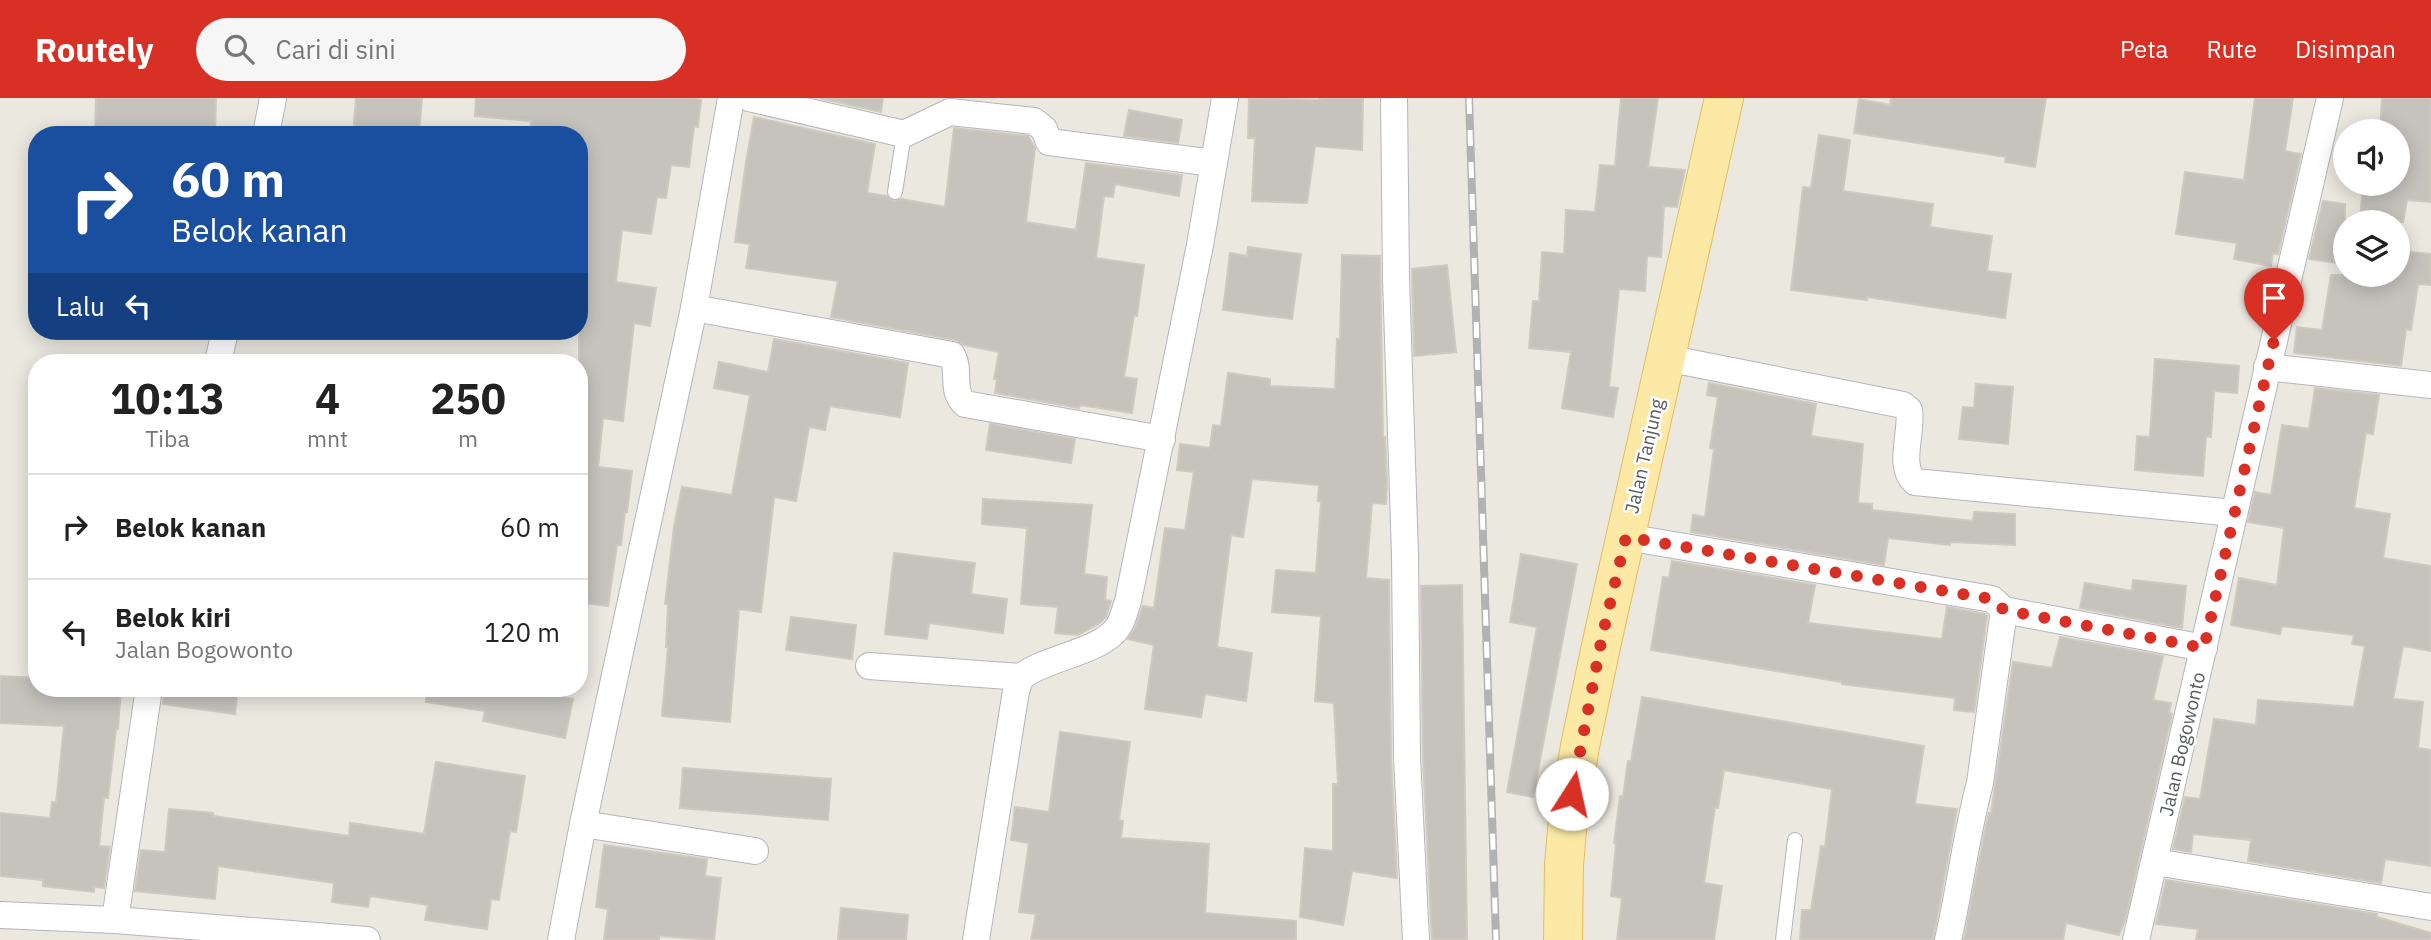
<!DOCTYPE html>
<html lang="id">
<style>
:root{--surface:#fff;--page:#f6f6f6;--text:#222;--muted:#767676;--line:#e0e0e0;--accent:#d93025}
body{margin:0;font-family:"IBM Plex Sans",sans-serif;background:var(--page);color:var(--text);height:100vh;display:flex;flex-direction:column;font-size:26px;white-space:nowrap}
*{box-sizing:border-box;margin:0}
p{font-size:23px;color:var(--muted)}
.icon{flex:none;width:38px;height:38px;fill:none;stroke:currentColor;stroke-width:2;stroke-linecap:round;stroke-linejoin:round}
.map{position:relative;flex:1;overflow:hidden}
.details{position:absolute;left:28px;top:256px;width:560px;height:343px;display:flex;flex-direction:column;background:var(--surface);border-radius:28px;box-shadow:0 4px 18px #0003}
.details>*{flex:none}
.guide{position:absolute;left:28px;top:28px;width:560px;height:214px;border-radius:28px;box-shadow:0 4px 18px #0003;background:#1a4fa0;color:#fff;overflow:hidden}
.buttons{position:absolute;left:2333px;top:21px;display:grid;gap:14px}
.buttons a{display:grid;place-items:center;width:77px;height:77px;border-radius:50%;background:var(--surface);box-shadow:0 4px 18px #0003;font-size:35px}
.pin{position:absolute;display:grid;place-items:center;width:60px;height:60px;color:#fff;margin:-72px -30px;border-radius:50% 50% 50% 0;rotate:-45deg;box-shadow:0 0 7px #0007}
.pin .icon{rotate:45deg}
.me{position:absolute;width:77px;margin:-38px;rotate:10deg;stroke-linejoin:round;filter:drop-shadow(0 0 5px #0008)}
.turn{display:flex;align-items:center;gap:24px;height:147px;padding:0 28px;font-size:32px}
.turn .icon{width:91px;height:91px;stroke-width:2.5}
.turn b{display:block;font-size:49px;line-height:60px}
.then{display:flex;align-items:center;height:66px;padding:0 28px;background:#0003;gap:14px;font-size:26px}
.eta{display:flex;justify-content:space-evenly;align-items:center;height:119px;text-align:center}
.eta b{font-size:42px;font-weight:800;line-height:49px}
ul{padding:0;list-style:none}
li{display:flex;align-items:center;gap:21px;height:105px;padding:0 28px;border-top:2px solid var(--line)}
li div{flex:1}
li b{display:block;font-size:26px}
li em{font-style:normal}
header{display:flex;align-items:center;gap:42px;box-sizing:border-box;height:98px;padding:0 35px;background:var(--accent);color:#fff}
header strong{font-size:33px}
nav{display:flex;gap:38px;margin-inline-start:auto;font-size:24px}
.search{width:490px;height:63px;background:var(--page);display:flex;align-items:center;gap:18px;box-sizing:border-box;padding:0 24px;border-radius:38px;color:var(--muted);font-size:26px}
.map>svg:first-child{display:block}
</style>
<header>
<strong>Routely</strong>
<div class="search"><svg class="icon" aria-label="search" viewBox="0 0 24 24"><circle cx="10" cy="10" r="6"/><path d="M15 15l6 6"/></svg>Cari di sini</div>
<nav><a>Peta</a><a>Rute</a><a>Disimpan</a></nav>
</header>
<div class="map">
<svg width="2431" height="842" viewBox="0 0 2431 842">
<rect width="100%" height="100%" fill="#ebe8e0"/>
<g fill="#c6c3bd" stroke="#cfc9be" stroke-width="2">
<path d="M96,0h120l-1,37h-120z"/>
<path d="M356,0h66l-3,37h-66z"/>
<path d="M476,0h218l7,2 -3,27 -4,-1 -5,41 -18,-2 -5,33 -9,-1 -6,37 -29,-4 -6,52 40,6 -6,38 -16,-3 -11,98 -20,-3 -5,49 34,4 -5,41h-2l-4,33h-4l-9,61 -29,-4v-304l6,-36 -6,-1v-126h-50l2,-14 -56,-5z"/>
<path d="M819,0h64l-2,14z"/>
<path d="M1249,0l71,2v-2h43l-1,52 -47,-4 -8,57 -55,-2 3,-63h-7z"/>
<path d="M1621,0h37l-10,69 37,3 -8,37 -13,-1 -3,51 -14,-1 -2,35 -26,-2 -10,98 9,1 -5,29 -51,-9 9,-56 -42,-4 4,-47h6l3,-49 22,2 2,-44 29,2 5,-47 15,1z"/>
<path d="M1891,0h155l-11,69 -30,-5 1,-5 -152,-24 5,-34 31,6z"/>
<path d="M2255,0h38l-8,53 16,3 -23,100 -5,-1 -2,13 -37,-7 3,-16 -61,-9 9,-62 59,8z"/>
<path d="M2382,0h49v104l-24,-2 -4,22h-43l3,-38h35v-53h-18z"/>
<path d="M1129,12l53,10 -4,23 -54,-7z"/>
<path d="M754,19l121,27 -8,49 20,3 6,5 8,-2 44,8 9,-79 74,8 7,12 -9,74 50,8 10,-67 96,12 -3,21 -64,-12 -2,13 -9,-1 -8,62 48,7 -7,51 -3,-1 -10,62 13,2 -5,34 -52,-8 -1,3 -84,-15 2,-14h-3l5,-27 -35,-7 -9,-5 -124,-23 7,-36 -92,-13 4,-24 -15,-2 11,-80z"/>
<path d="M1819,37l31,5 -7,51 90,13 -3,23 62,9 -5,35 24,3 -6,44 -138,-21v3l-76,-10 12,-103 8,1z"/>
<path d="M2323,103l22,3v60l-36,-5z"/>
<path d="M1248,149l53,7 -9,65 -69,-9 7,-57 17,3z"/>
<path d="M2398,153l33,3v31l-13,-1 -7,46 -5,-1 -5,37 -107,-13 3,-26 25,3 9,-55h67z"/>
<path d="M1342,157l38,1 3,181h2l2,47 -1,20 -14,-1 -6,75 23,2 2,177 6,121 -45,-7 -9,54 -43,-8 5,-69 28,3v-67h5l-4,-81 -19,-2 6,-85 -49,-4 4,-42 40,3 5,-72h-3l1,-16 -67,-6 -9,58 -12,-2 -14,112 35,6 -6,48 -41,-7 -4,23 -56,-8 9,-64 -26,-6 7,-11 8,-22 11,2 11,-80 20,2 9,-58 -17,-2 3,-26 30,4 3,-23 8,1 7,-53 42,6v7l65,3 2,-50h3z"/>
<path d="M1447,167l9,87 -42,4 -2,-87z"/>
<path d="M774,241l134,24 -8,54 -70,-11 -5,24 -16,-3 -13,74 -22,-4 -13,115 -22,-3 -9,113 -68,-6 6,-69h-2l2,-42 -3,-1 9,-77 8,-40 50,8 18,-100 -36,-7 5,-26 49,10z"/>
<path d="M2155,261l84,7 -2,27 -23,-2 -3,46 -5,-1 -3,40 -68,-6 2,-34 13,1z"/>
<path d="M1709,285l107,21 -5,32 52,8 -5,59 14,1v6l101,11 1,-9 41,2v31l-64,-3 -1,3 -62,-7 -4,27 -193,-33 2,-17 12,2 9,-68 -4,-1 8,-51 -11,-2z"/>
<path d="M1976,286l37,3 -5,57 -49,-5 4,-32 11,1z"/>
<path d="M2315,290l64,7 -6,39 -7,-1 -12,75 36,6 -7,44 48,8v85l-28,-5 -10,53 30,3 -5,46 13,2v116l-46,-7 -4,24 -133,-22 3,-21 -58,-6 -2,18 -18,-3 12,-52 15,2 14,-80 42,6 2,-25 96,7 11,-61 -13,-2 2,-9 -72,-9 -2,8 -49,-9 8,-47 38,7 7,-57 -36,-6 7,-30 16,3 11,-70 27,4z"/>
<path d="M990,326l85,15 -4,24 -85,-13z"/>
<path d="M983,401l109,6 -8,69 23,3 -2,23 6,1 -5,16 -6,6 -22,12 -23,-2 3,-26 -37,-3 6,-76 -45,-4z"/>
<path d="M894,455l81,10 -4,31 36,5 -4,34 -74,-10 -2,16 -42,-5z"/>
<path d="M1521,456l56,10 -44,233 -26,-5 30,-165 -27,-5z"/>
<path d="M1672,463l143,24 -7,38 134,16 5,-32 38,7 2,2 -13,96 -20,-2 1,-12 -113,-14v-2l-191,-32 12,-73 6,1z"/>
<path d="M2133,482l53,6 -4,42 -102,-20 5,-25 47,8z"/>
<path d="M1462,487l5,355h-35l-9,-183 -2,-171z"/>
<path d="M791,519l65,8 -4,34 -66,-9z"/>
<path d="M2060,539l103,19 -10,44 18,3 -2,10 3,1 -47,206 -6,15 -53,-12 -3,17h-99l22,-115 3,-12 2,1 22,-152 39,6z"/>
<path d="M0,578l37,2v10h84l-3,41h-2l-8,69h-4l-5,48 11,1 -6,41 -10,-1v5l-51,-6v-6l-43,-4v-63l50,5 2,-16 4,1 8,-77 -64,-3z"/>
<path d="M164,590h74l-3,26 -72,-10z"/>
<path d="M427,590h92l54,11 -8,39 -82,-17 2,-10 -59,-9z"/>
<path d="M1642,599l282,49 -9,58 42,5 -24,131h-133l2,-30h9l10,-64 4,1 7,-58 -108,-19 -6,38 -3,-1 -11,76 18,3 -8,54h-97l5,-42 -11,-2 5,-52 -2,-1 6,-47 3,1 5,-36h3z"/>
<path d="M1060,634l70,10 -11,78 4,1 -2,17 88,6 -4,69 91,8v19h-265l5,-26 -17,-2 10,-69 -18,-3 4,-33 34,5z"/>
<path d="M436,664l89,14 -9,56 -6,-1 -11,69 -8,-1 -4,30 -62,-9 3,-15 -58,-9 -2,11 -36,-5 2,-19 -116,-17 -3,33 -80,-8 6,-41 24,2 4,-43 44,4v3l136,20 1,-13 74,11z"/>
<path d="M683,670l148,11 -3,41 -148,-12z"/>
<path d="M604,747l103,14 -2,17 16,2 -7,62 -55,-4v4h-55l4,-31 -12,-2z"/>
<path d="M2166,782l211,34v3l54,16v7h-235l2,-11 -42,-5z"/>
<path d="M841,810l67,7 -2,25h-68z"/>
</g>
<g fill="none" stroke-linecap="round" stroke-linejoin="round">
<defs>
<g id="service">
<path d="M895,94l9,-58"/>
<path d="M1783,842l12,-100"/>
</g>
<g id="minor">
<path d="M749,0l155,36 46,-22 84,9 10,8 5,13 165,21"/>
<path d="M1394,0l2,180 9,277 2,202 9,183"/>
<path d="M266,37l7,-37"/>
<path d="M694,210l258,47c9,16 -2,35 13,49l197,35"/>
<path d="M1666,260l237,47 6,5c4,21 -12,57 6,72l319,31"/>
<path d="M218,264l7,-31"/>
<path d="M2267,269l164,18"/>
<path d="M1626,439l366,62 12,11 200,38"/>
<path d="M869,568l152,11"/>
<path d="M583,726l172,27"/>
<path d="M2155,764l276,45"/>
<path d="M0,817l115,5 252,20"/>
<path d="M115,822l34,-232"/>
<path d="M561,842l22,-116 111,-516 37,-210"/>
<path d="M976,842l40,-249 5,-14c25,-20 81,-25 97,-50 5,-7 7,-18 10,-26l72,-356 25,-147"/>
<path d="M1948,842c12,-52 18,-105 32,-157l24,-173"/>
<path d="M2136,842l194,-842"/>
</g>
<path id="primary" d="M1563,842l1,-75 4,-46 12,-73 23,-109 121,-539"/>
</defs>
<use href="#service" stroke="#b3b6ba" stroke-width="16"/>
<use href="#minor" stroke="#b3b6ba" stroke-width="28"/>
<use href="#primary" stroke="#eabc5a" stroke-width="40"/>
<use href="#service" stroke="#fff" stroke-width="14"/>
<use href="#minor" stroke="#fff" stroke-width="26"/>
<use href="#primary" stroke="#fbe9a5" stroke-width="38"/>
<defs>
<path id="rail" d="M1469,0l27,842"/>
</defs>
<use href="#rail" stroke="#b1b2b2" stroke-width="8"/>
<use href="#rail" stroke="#fff" stroke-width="5" stroke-dasharray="16" stroke-linecap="butt"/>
</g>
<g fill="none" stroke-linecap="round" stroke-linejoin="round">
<path stroke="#d93025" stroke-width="12" stroke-dasharray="0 21.6" d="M1572,696l30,-157 24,-100 366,62 12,11 200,38 70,-308"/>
</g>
<g text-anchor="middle" stroke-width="5" stroke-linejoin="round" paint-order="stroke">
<g font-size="19" fill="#595c60" stroke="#fff">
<text transform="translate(1644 358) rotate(-77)" y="7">Jalan Tanjung</text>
<text transform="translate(2182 646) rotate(-77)" y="7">Jalan Bogowonto</text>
</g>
</g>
</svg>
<div class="buttons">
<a><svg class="icon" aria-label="sound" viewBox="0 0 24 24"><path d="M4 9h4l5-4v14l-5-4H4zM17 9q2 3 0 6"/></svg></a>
<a><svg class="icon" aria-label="layers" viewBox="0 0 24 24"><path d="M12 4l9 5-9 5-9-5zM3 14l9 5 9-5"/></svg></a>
</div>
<div class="pin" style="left:2274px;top:242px;background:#d93025"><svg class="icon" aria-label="arrive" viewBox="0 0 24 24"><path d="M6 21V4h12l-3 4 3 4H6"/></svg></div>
<svg class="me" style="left:1572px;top:696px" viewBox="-20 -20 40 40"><circle r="19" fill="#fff"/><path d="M0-13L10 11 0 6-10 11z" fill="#d93025"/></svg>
<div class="guide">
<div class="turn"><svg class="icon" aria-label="right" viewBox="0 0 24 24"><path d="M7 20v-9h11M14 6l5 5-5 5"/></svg><div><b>60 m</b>Belok kanan</div></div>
<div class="then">Lalu<svg class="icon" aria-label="left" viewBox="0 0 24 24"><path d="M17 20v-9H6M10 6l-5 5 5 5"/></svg></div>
</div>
<section class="details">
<div class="eta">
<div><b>10:13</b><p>Tiba</p></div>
<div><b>4</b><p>mnt</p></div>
<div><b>250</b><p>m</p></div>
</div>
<ul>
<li><svg class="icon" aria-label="right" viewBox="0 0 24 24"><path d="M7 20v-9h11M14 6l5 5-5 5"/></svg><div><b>Belok kanan</b></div><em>60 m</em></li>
<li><svg class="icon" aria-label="left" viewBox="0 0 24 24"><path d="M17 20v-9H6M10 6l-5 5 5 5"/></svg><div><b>Belok kiri</b><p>Jalan Bogowonto</p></div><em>120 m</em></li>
</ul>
</section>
</div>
